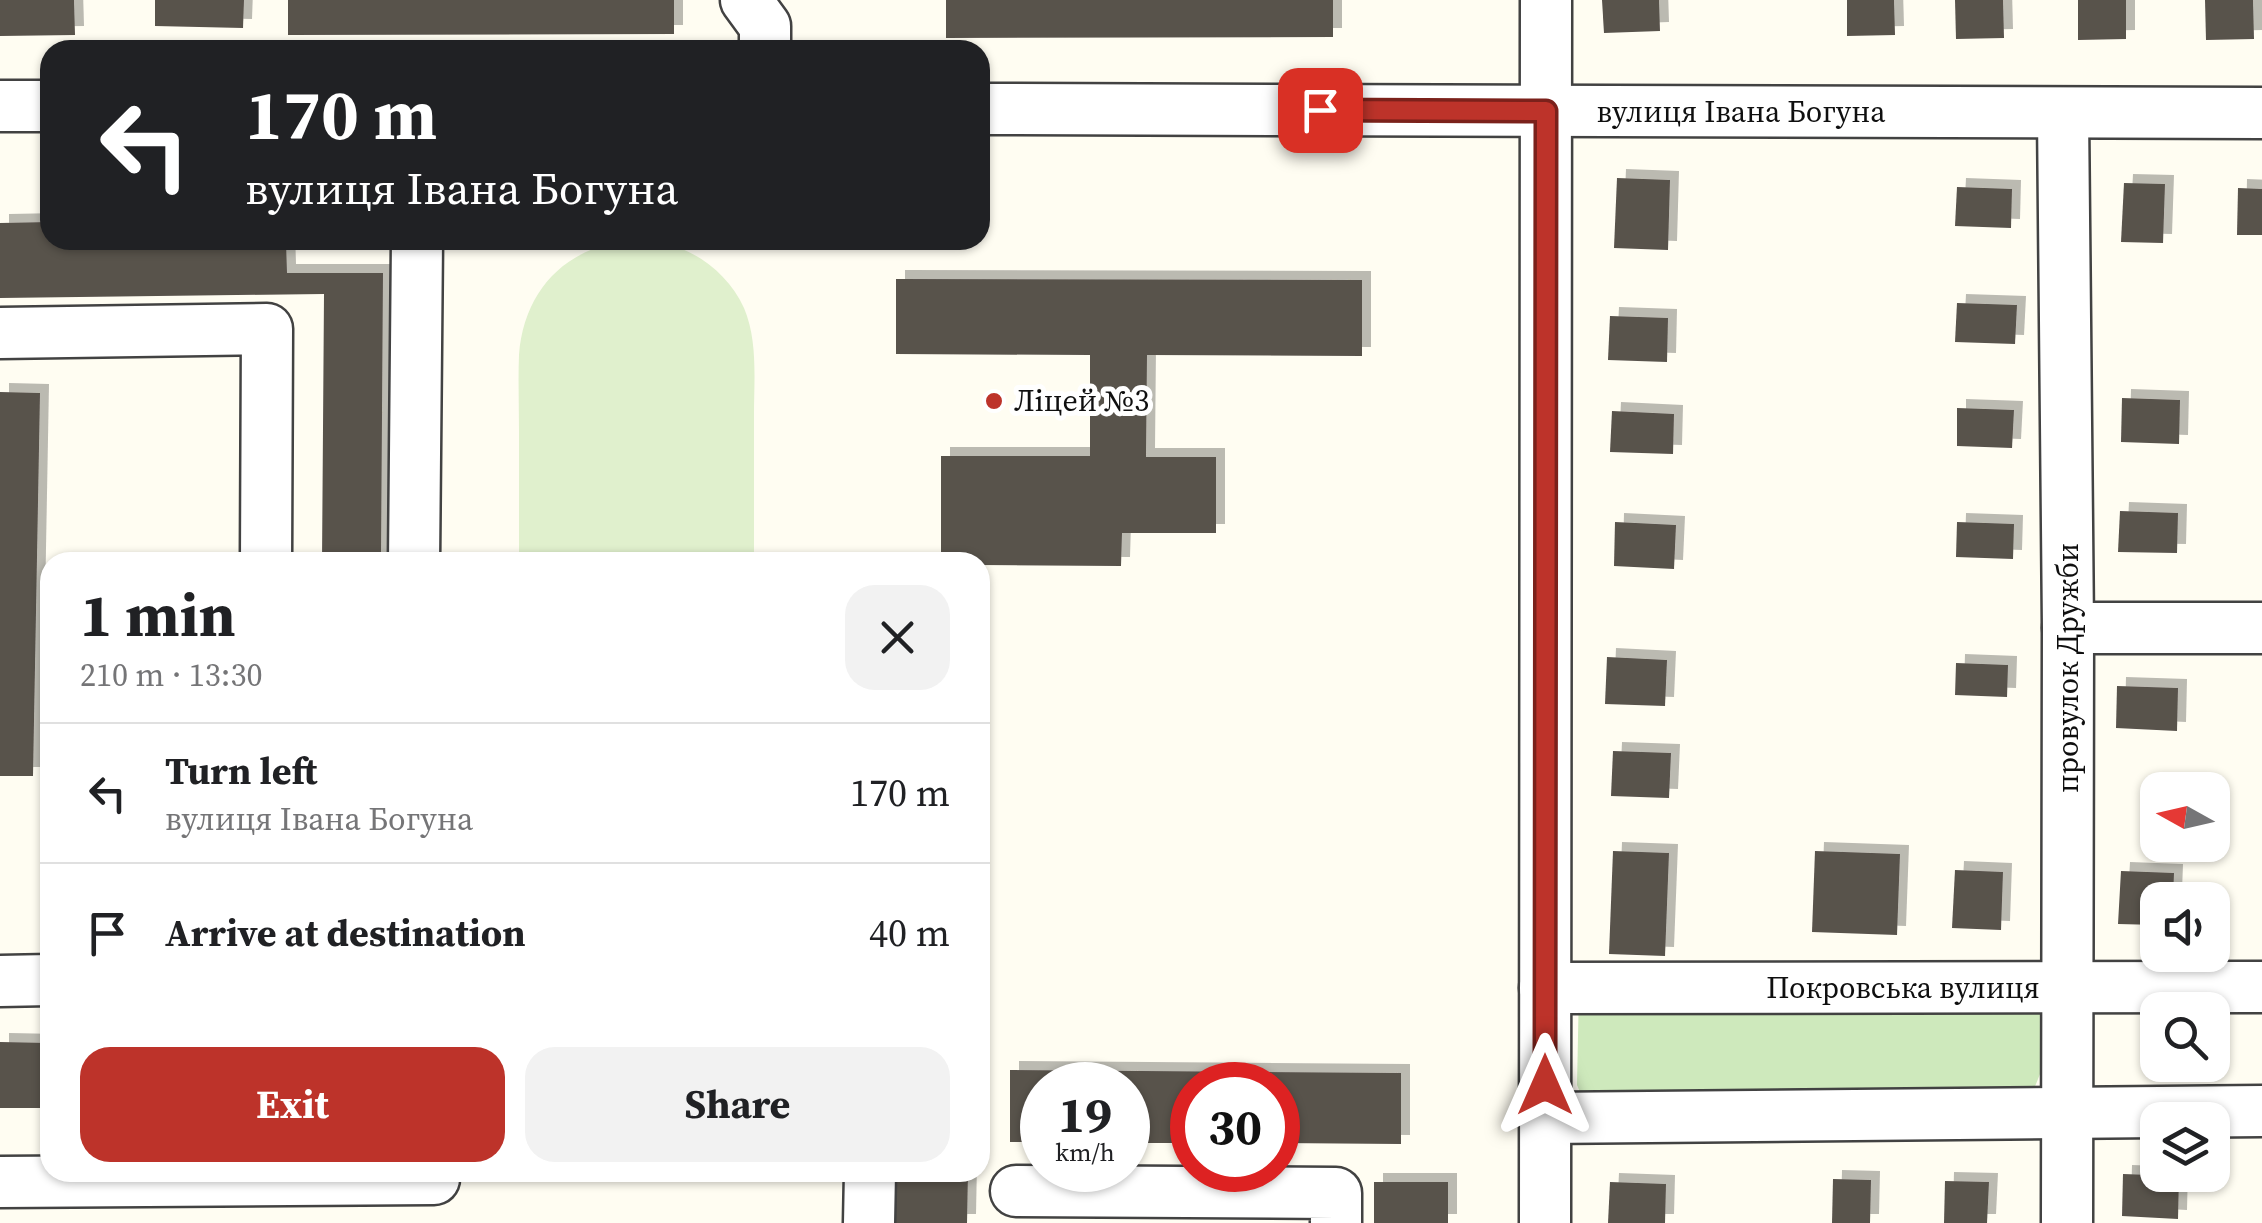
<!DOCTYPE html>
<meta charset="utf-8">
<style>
:root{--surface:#fff;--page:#f2f2f2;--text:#202124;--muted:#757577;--line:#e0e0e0;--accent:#bd332a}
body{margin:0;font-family:"Source Serif 4",serif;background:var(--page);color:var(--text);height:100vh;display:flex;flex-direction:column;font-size:38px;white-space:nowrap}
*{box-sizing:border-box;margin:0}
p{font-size:32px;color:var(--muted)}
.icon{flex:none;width:55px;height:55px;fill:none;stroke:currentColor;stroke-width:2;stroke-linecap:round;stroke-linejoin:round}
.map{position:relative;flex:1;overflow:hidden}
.drawer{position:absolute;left:40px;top:552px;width:950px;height:630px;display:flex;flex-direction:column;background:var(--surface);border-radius:30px;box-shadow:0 2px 8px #0004}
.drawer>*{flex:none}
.banner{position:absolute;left:40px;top:40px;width:950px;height:210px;border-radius:30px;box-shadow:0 2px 8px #0004;background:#202124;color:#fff;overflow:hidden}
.needle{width:65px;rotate:278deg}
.buttons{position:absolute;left:2140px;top:772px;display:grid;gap:20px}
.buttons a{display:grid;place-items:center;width:90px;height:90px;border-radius:20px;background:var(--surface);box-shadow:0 2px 8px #0004;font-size:50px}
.speed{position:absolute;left:1020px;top:1062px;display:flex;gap:20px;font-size:50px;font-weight:700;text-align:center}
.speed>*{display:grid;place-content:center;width:130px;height:130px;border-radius:50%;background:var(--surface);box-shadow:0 2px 8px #0004;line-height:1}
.speed small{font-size:25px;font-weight:400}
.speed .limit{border:15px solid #d22;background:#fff;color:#111}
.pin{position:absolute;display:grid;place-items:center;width:85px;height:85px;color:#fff;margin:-42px;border-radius:20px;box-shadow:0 5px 15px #0006}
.me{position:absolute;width:110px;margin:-55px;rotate:0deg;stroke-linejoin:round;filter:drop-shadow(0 0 8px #0008)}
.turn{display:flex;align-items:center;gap:35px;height:210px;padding:0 40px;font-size:45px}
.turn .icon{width:130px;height:130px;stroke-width:2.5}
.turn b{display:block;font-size:70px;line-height:85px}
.round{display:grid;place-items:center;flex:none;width:105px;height:105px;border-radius:30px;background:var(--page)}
.overview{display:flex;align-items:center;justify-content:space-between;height:170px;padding:0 40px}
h1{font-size:60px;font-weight:700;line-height:75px}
.button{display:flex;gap:20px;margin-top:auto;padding:20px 40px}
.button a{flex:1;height:115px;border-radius:30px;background:var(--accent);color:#fff;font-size:40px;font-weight:700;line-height:115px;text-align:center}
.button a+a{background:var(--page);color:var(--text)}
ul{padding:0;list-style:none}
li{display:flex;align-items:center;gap:30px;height:140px;padding:0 40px;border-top:2px solid var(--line)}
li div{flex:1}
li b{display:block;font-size:38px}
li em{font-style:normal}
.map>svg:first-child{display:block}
</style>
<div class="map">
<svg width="2262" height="1223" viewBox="0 0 2262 1223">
<defs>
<filter id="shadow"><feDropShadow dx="9" dy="-9" stdDeviation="0" flood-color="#0004"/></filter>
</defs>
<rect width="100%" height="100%" fill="#fffdf2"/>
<path fill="#cee9bc" d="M2041,982l-1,92 -6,15 -452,8 -5,-12 2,-97z"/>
<path fill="#e0f0cd" d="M639,240c44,0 87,28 105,68 14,33 10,72 10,107 0,49 0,98 0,147h-235c0,-43 0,-87 0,-130 0,-26 -1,-52 0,-77 5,-69 53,-113 120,-115z"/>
<g fill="#58524c" filter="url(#shadow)">
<path d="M0,0h74l1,35 -75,1z"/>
<path d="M155,0h89l-1,28 -88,-2z"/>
<path d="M288,0h386v34l-386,1z"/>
<path d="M946,0h387v37l-387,1z"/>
<path d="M1602,0h57l1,31 -56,2z"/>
<path d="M1847,0h47l1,35 -48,1z"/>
<path d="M1955,0h48l1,38 -48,1z"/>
<path d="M2078,0h48v39l-48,1z"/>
<path d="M2205,0h48l1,39 -48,1z"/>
<path d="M1617,178l53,2 -2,70 -54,-2z"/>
<path d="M2124,183l41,1 -2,59 -42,-1z"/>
<path d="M1957,187l55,2 -1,39 -56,-2z"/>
<path d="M2238,188l24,1v46h-25z"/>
<path d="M50,222v18h236l1,33h96l-2,289h-59l2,-268 -324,4v-75z"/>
<path d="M896,279l466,1v76l-215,-1 -1,102h70v76h-94l-1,33 -141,-1v-3h-39v-106h149v-101l-194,-1z"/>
<path d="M1957,303l60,2 -2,39 -60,-2z"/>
<path d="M1610,316l58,2 -1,44 -59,-2z"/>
<path d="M0,392l40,1 -7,383h-33z"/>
<path d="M2122,398l58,2 -1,44 -58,-2z"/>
<path d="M1957,408l57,2 -2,38 -55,-2z"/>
<path d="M1612,411l62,3 -1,40 -63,-2z"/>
<path d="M2120,511l58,2 -1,40 -59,-1z"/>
<path d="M1615,522l61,3 -2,44 -60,-3z"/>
<path d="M1957,522l57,2 -1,35 -57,-2z"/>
<path d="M1607,657l60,3 -2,46 -60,-2z"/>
<path d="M1956,663l52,2 -1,32 -52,-2z"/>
<path d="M2117,686l61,2 -1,43 -61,-3z"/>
<path d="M1613,751l58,2 -2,45 -58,-2z"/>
<path d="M1613,851l56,2 -4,103 -56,-2z"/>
<path d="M1815,851l85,3 -3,81 -85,-3z"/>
<path d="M1955,870l48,2 -2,58 -49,-2z"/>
<path d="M2121,871l53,2 -1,27h-15v25l-40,-1z"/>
<path d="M0,1042l50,1v65h-50z"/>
<path d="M1010,1070l391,3v71l-123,-1v-58h-86v58h-64v-58h-86v57h-32z"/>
<path d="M896,1172h72l-1,51h-71z"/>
<path d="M2123,1174l56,2 -1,43 -56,-3z"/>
<path d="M1833,1179l38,1 -1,43h-38z"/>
<path d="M1945,1181l44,1 -2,41h-43z"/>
<rect x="1374" y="1182" width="74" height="41"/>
<path d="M1610,1182l56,2 -1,39h-57z"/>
</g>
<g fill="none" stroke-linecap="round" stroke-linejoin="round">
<defs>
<g id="minor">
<path d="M746,0l19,26v24"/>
<path d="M0,106h50"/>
<path d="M980,109l1282,4"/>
<path d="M2063,114l5,514 -1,595"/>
<path d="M0,333l267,-4 -1,233"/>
<path d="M414,562l3,-322"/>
<path d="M2068,628h194"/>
<path d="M0,981l50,-1"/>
<path d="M1545,988l717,-1"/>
<path d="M1545,1118l717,-7"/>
<path d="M0,1182l434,-3v-7"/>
<path d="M1016,1191l320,2v30"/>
<path d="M869,1223l1,-51"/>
<path d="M1545,1223l1,-1223"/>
</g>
</defs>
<use href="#minor" stroke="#424242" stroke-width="55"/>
<use href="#minor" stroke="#fff" stroke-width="50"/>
</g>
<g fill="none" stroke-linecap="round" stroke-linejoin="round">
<defs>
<path id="route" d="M1320,110l226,1 -1,974"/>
</defs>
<use href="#route" stroke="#7b211b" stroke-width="25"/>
<use href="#route" stroke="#bd332a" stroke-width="18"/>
</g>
<circle fill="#bd332a" stroke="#fff" stroke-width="4" cx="994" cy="401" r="10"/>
<g text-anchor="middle" stroke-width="10" stroke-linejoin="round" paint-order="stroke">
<g font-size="30" fill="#0f0f0f" stroke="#fff">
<text x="1741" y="122">вулиця Івана Богуна</text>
<text transform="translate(2068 668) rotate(-90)" y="10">провулок Дружби</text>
<text x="1903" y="998">Покровська вулиця</text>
</g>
<g font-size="30" fill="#0f0f0f" stroke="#fff" text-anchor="start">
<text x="1014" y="411">Ліцей №3</text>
</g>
</g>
</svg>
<div class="buttons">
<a><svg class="needle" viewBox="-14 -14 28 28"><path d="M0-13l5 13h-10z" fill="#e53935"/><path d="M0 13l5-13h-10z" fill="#757577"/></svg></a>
<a><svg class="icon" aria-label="sound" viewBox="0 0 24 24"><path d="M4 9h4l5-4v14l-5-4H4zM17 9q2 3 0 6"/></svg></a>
<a><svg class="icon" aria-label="search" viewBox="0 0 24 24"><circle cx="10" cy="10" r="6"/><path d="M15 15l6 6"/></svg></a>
<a><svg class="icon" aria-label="layers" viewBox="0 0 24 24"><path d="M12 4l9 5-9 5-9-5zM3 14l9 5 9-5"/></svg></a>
</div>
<div class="speed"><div>19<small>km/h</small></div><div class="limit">30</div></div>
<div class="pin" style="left:1320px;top:110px;background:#d93025"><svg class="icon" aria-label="arrive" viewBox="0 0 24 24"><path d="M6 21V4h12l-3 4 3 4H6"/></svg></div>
<svg class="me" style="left:1545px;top:1085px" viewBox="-20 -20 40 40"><path d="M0-17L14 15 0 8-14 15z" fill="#bd332a" stroke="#fff" stroke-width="4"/></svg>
<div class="banner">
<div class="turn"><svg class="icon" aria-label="left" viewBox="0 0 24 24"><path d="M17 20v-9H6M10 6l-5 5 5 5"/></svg><div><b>170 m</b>вулиця Івана Богуна</div></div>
</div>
<section class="drawer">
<div class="overview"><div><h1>1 min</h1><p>210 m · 13:30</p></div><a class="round"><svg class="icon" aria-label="close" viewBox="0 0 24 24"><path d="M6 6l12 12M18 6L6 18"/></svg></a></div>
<ul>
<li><svg class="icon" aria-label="left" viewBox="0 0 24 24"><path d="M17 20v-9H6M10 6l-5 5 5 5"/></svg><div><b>Turn left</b><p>вулиця Івана Богуна</p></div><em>170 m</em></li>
<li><svg class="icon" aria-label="arrive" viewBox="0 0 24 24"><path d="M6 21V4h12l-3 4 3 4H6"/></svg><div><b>Arrive at destination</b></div><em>40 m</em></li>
</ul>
<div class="button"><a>Exit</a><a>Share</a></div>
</section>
</div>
